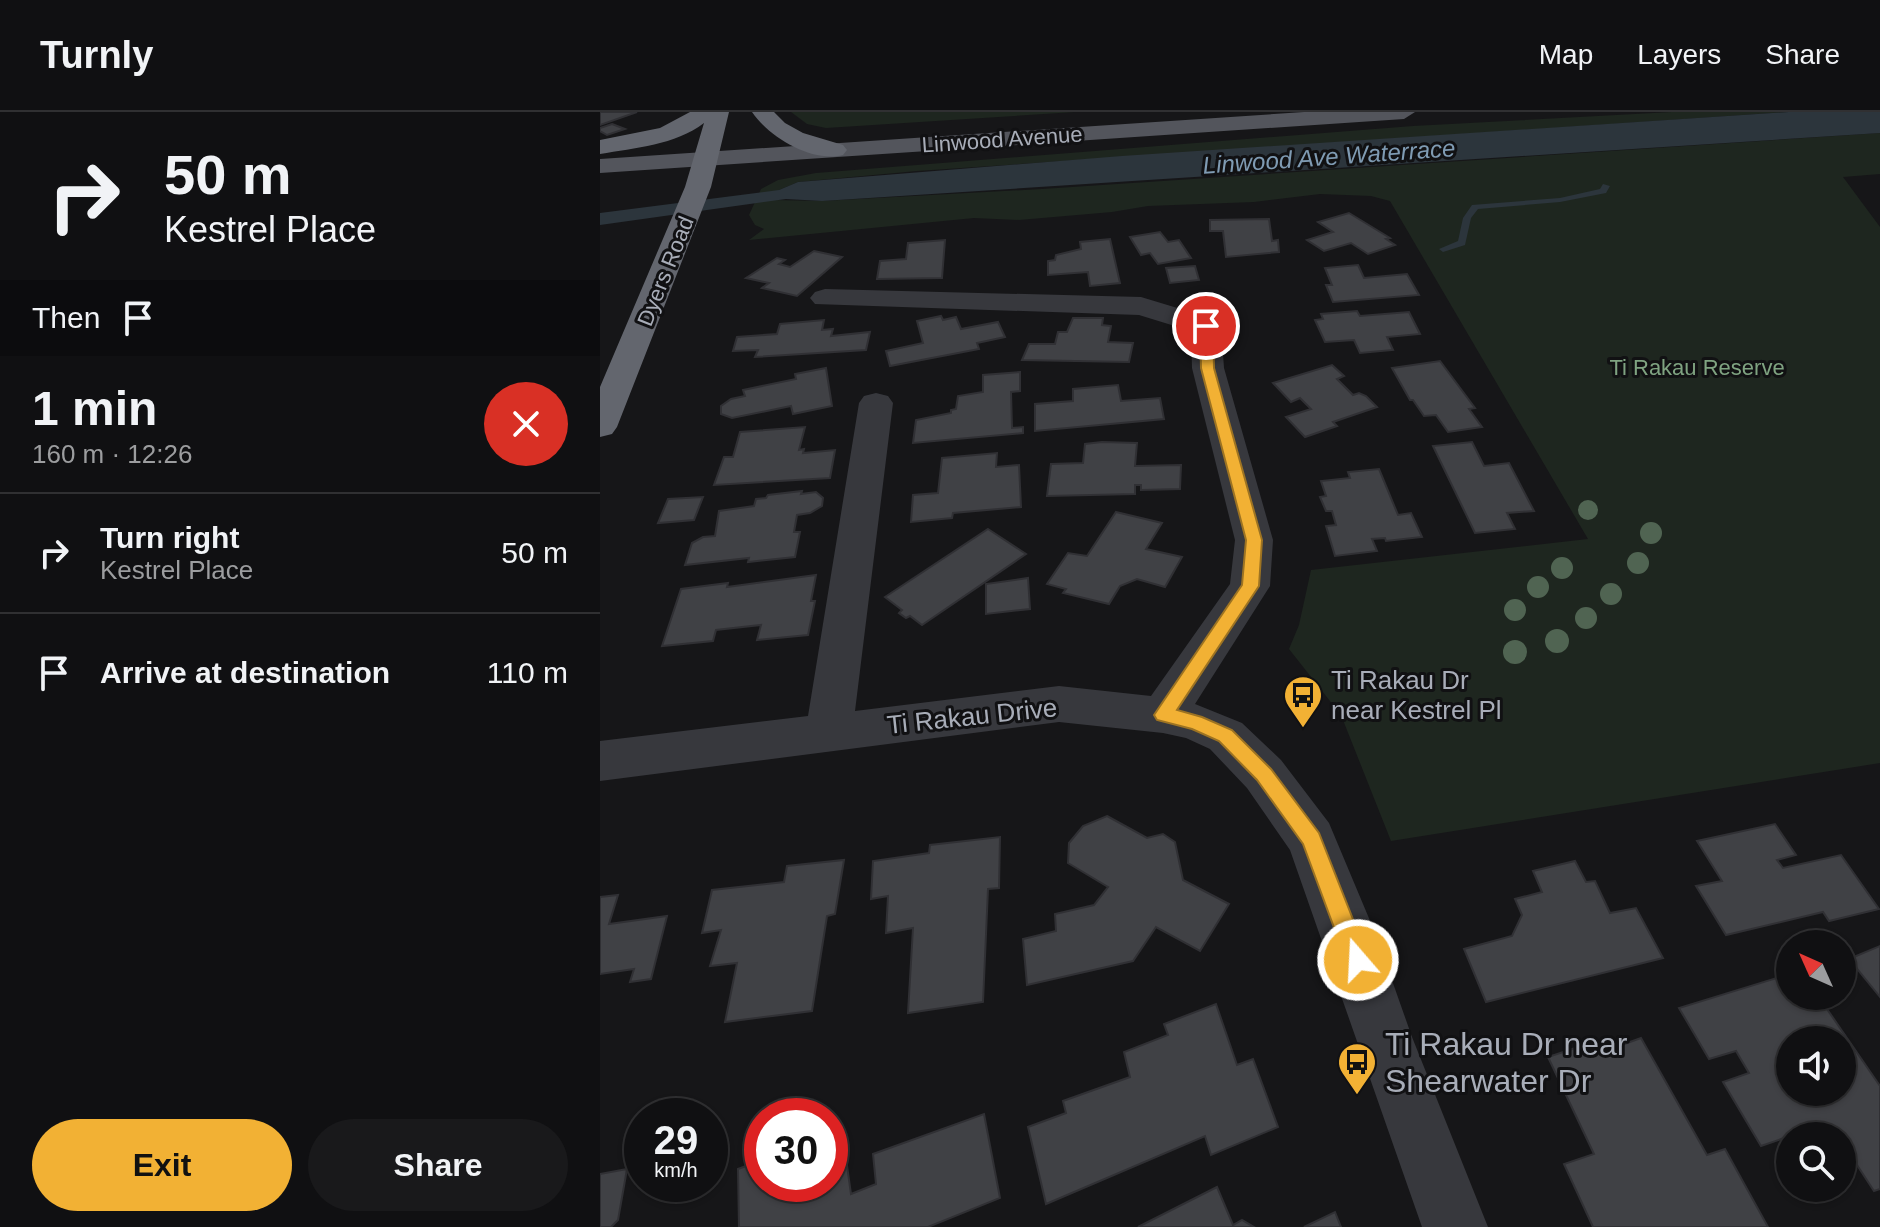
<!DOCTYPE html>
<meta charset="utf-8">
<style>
:root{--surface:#101012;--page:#19191b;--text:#f1f3f6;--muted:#9c9d9f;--line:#303032;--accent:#f2b134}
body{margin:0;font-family:Helvetica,sans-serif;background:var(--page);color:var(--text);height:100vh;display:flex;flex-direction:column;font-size:30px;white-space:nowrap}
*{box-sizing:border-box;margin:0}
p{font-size:26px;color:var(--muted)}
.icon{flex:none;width:44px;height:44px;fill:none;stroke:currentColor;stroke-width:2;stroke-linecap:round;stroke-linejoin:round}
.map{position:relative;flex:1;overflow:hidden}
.drawer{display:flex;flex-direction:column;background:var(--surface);width:600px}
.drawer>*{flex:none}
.top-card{background:#101012;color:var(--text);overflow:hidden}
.needle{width:52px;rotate:315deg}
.tools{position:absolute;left:1176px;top:818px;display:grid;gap:16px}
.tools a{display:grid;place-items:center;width:80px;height:80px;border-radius:50%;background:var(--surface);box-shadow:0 2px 6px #0004,0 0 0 2px var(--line);font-size:40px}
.speed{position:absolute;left:24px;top:986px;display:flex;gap:16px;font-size:40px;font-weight:700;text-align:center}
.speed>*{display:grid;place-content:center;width:104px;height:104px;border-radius:50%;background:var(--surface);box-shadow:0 2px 6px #0004,0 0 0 2px var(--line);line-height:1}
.speed small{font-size:20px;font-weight:400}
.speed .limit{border:12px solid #d22;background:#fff;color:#111}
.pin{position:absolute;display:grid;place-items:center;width:68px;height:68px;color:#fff;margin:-34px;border:4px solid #fff;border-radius:50%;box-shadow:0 2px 8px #0007}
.me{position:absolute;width:88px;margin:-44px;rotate:341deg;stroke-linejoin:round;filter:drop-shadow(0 0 6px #0008)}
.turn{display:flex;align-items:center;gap:28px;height:168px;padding:0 32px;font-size:36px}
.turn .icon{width:104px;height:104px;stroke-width:2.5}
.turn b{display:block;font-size:56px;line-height:68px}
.then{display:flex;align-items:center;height:76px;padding:0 32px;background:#0003;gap:16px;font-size:30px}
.round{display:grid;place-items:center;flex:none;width:84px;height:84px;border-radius:42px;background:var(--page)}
.head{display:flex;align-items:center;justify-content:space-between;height:136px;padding:0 32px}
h1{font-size:48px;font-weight:700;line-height:60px}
.primary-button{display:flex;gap:16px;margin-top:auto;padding:16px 32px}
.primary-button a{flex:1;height:92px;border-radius:48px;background:var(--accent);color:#111;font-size:32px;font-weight:700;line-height:92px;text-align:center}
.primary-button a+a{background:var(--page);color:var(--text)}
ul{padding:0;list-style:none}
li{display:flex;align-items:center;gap:24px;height:120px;padding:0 32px;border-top:2px solid var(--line)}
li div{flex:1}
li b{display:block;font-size:30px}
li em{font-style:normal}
header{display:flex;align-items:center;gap:48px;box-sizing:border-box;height:112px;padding:0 40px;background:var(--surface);border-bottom:2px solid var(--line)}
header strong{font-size:38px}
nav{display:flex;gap:44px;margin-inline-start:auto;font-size:28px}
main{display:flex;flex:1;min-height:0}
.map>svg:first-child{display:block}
</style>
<header>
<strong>Turnly</strong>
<nav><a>Map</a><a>Layers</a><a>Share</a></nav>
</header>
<main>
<section class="drawer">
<div class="top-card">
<div class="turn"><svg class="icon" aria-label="right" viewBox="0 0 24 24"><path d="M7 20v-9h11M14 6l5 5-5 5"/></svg><div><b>50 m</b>Kestrel Place</div></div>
<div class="then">Then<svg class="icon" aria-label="arrive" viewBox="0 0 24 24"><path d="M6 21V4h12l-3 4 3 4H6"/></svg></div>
</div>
<div class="head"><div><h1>1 min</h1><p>160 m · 12:26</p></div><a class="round" style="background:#d93025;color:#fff"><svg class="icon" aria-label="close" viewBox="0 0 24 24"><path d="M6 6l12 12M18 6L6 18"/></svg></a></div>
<ul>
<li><svg class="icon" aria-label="right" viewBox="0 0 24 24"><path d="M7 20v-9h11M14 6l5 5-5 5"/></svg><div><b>Turn right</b><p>Kestrel Place</p></div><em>50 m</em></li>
<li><svg class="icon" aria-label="arrive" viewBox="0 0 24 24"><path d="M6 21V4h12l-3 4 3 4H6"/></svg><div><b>Arrive at destination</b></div><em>110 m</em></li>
</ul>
<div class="primary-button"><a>Exit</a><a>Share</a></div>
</section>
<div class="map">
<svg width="1280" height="1115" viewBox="0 0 1280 1115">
<rect width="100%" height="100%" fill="#161618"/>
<g fill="#1e261f">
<path d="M191,0h284l-249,16 -19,-4z"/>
<path d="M1072,0h117l-872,59 -119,11 -19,8 -6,10 49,1 220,-12 838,-56v41l-37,3 37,50v536l-489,78 -50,-126 -52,-66 10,-24 12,-55 277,-31 -198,-338 -19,-5 -51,-2 -66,8 -106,4 -36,6 -93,8 -45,-2 -225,22 15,-11 -9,-4 -6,-10 12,-26 17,-9 38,-7 597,-47z"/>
</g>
<path fill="#2c353c" d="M1189,0h91v21l-1058,68 -36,-2 -186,26v-12l179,-23 19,-8 324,-26z"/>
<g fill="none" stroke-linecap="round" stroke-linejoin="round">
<path fill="#2c353c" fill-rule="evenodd" d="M1003,72l7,2 -4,7 -46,9 -82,7 -7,9 -6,27 -22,7 -4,-3 19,-8 5,-23 9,-13 88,-7 40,-9z"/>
</g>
<g fill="#404145" stroke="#303034" stroke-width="2" fill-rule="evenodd">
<path d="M0,0h37l-37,13z"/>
<path d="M12,12l13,5 -18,6 -7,-4v-3z"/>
<path d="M749,101l41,25 -4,1 9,6 -27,9 -17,-11 -27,8 -17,-11 26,-8 -15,-10z"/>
<path d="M669,107l3,22 6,-1 1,12 -53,5 -3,-26h-13v-11z"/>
<path d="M560,120l8,10 11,-2 12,18 -33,6 -8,-11 -9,2 -11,-18z"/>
<path d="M510,127l10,44 -30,3 -2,-14 -40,3v-14l7,-1 1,-5 25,-6 -1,-7z"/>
<path d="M345,128l-3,38 -65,1 3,-18 26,-2 2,-16z"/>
<path d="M214,139l28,6 -45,39 -35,-8 7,-5 -23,-5 31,-20 8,2 -6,4 11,3z"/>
<path d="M758,153l6,13 43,-4 12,21 -86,7 -7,-17h6l-7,-17z"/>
<path d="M595,154l4,14 -29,3 -4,-15z"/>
<path d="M757,199l3,5 49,-4 11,22 -33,3 6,13 -33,3 -6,-13 -29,2 -10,-22 8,-1 -2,-5z"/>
<path d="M341,204l2,4 13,-3 5,12 37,-7 7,15 -28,6 2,6 -89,17 -4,-15 37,-8 -6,-22z"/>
<path d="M473,206h30l-1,7 9,1 -3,16 25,1 -4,19 -107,-2 7,-16h26l3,-12h9z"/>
<path d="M224,208l-2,10 11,-1 -2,7 39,-4 -4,18 -111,7 3,-7 -25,1 4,-14 40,-3 3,-10z"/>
<path d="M840,249l35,47 -6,1 13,18 -34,5 -12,-17 -12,1 -11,-16h-3l-18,-32z"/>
<path d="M732,253l12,11 -7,3 16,16 6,-2 7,3 11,11 -44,15 4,4 -32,11 -19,-20 25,-8 -11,-11 -9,4 -18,-19z"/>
<path d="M226,256l6,38 -39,8 -2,-8 -59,12 -11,-4v-8l10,-7 14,-3 -2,-6 53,-11 -1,-5z"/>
<path d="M420,260v19l-9,1 1,36 11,-1v6l-110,10 3,-23 35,-7v-3l5,-1 2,-13 25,-4v-17z"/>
<path d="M518,273l3,16 39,-3 4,21 -129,12v-27l38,-3v-12z"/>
<path d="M205,315l-6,23 5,-1 -1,4 32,-3 -5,28 -116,7 10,-28h9l7,-25z"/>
<path d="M502,330l35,1 -2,23 46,-1 -1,24 -39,1v-5h-6v9l-88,2 4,-32 32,-1 2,-19z"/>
<path d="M872,330l12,24 25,-3 25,48 -27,2 8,16 -40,4 -42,-87z"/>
<path d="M397,341l-1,14 23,-2 2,42 -68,6 -1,5 -41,4 2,-27 25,-2 4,-35z"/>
<path d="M779,357l19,46 13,-2 11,24 -36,4 -1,-3 -13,1 5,12 -42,5 -9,-30 10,-1 -4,-14h-6l-6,-14 6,-1 -5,-15 29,-3 -2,-6z"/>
<path d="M202,379l-1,3 15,-2 7,6 -1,8 -12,7 -13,2 -3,17h6l-5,25 -47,5 1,-4 -64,7 7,-22 11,-6 12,-1 4,-25 35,-5 2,-7 10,-1 2,-3z"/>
<path d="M103,385l-9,23 -36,3 10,-24z"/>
<path d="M516,400l46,11 -16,26 36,8 -17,30 -28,-8 -17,7 -11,18 -46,-11 3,-4 -19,-5 21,-31 19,3z"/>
<path d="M388,417l38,25 -104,71 -12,-9 -4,2 -7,-5 3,-3 -17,-13z"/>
<path d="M216,463l-5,26h4l-7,34 -51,5 4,-15 -45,5 -3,11 -51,5 19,-57 47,-6 -1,4z"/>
<path d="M428,466l2,31 -44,5v-30z"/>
<path d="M507,704l40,22 16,-4 12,8 8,38 46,24 -29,47 -44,-24 -23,34 -106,24 -4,-46 33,-8 -1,-17 39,-9 14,-18 -40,-24 1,-20 14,-17z"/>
<path d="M1175,712l21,31 -19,5 6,8 58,-13 38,54 -50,12 -6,-9 -97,23 -30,-49 26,-5 -25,-40z"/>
<path d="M400,725l-1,51 -11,1 -5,113 -75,11 5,-85 -27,5 2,-37 -17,3 2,-38 56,-8 1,-8z"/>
<path d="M244,748l-9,54 -8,2 -15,95 -87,11 12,-59 -27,3 11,-36 -19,3 10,-43 72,-8 3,-16z"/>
<path d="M975,749l11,21 9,-1 15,32 26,-5 27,50 -177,44 -22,-53 48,-13 10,-21 -7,-16 27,-7 -9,-21z"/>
<path d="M18,783l-9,29 58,-8 -16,63 -21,3 4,-13 -34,5v-77z"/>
<path d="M1280,834v51l-31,-38z"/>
<path d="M1190,862v22h28l62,90v103l-6,2 -32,-49v-6l-6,-4 -12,4 -28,-2 -35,12 -38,-64 26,-9 -13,-22 -27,8 -30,-51zM1190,928h52v52h-52z"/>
<path d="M616,892l21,61 16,-6 25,68 -67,28 -6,-19 -159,68 -18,-77 38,-14 -3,-12 67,-24 -6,-25 44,-17 -4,-11z"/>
<path d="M1041,926l66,117 18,-6 43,78h-175l-29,-63 30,-10 -46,-97 48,-16 6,11z"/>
<path d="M384,1002l16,84 -72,29h-189l-1,-58 24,-9v24h68v-50l12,-4 9,64 25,-10 -3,-30z"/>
<path d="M27,1057l-9,51 -7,7h-11v-53z"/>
<path d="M617,1075l16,38 9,-5 12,7h-116z"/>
<path d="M735,1100l6,15h-37z"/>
</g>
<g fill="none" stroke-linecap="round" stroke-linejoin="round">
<path fill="#37383d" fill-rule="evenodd" d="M225,177l316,8 76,23 4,6 3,42 49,172 -3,46 -75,118 47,19 39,37 48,63 47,112 36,102 76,190h-66l-132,-377 -43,-62 -37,-39 -24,-11 -23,-5 -104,-11 -459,59v-40l208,-25 51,-313 5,-7 12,-3 12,3 5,7 -38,308 204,-25 92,10 79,-112 5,-44 -43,-172 -1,-37 -52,-16 -324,-11 -5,-6 5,-6z"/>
<path fill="#53555c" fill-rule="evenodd" d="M704,0h111l-11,7 -804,54v-14z"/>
<g fill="#63666e" fill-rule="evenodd">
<path d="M90,0h39l-18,75 -94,240 -5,7 -12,3v-50l85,-200 19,-64c-29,22 -69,25 -104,31v-14l60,-12z"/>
<path d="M152,0h22l11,11 18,10 40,12 4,5 -4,5c-31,8 -74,-18 -91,-43z"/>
</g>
</g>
<g fill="#506452">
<circle cx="988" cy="398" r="10"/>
<circle cx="1051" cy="421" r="11"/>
<circle cx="1038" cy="451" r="11"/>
<circle cx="962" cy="456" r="11"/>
<circle cx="938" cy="475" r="11"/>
<circle cx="1011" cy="482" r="11"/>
<circle cx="915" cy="498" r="11"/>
<circle cx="986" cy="506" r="11"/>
<circle cx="957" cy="529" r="12"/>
<circle cx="915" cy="540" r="12"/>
</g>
<path fill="#f2b134" stroke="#9d7322" stroke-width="2" d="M606,210l7,4 1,42 48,172 -3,46 -82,124 25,7 30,13 39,39 48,64 50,127 -3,8 -8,3 -9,-3 -46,-124 -46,-64 -38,-39 -27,-12 -35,-9 -3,-5 88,-130 4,-45 -45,-172 -1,-42z"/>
<defs>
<symbol id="bus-pin" viewBox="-11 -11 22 30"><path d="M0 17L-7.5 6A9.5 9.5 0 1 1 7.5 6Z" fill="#f2b134" stroke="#111113"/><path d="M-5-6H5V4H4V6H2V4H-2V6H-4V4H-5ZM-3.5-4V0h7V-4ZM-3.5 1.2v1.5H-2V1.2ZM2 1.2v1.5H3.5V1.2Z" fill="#111"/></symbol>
</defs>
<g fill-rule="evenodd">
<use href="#bus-pin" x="681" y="561" width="44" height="60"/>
<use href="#bus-pin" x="735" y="928" width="44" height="60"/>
</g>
<g text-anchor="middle" stroke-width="6" stroke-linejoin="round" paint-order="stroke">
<g font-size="22" fill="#a8adb8" stroke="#111113">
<text transform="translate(402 27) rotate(-4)" y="8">Linwood Avenue</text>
<text transform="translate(65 159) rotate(-68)" y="8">Dyers Road</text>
</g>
<g font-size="22" fill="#7fa381" stroke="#111113">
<text x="1097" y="263">Ti Rakau Reserve</text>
</g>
<g font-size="24" font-style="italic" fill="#7f9bb3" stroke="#111113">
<text transform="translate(729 45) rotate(-4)" y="8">Linwood Ave Waterrace</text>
</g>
<g font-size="26" fill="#a8adb8" stroke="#111113" text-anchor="start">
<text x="731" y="577">Ti Rakau Dr<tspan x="731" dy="30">near Kestrel Pl</tspan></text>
</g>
<g font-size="26" fill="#a8adb8" stroke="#111113">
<text transform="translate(372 604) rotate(-6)" y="9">Ti Rakau Drive</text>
</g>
<g font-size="32" fill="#a8adb8" stroke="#111113" text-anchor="start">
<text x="785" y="943">Ti Rakau Dr near<tspan x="785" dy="37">Shearwater Dr</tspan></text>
</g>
</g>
</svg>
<div class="tools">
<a><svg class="needle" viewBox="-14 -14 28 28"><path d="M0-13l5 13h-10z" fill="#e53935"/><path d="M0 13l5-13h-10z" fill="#9c9d9f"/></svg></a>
<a><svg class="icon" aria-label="sound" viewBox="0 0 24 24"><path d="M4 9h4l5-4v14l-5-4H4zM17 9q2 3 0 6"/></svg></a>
<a><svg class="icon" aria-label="search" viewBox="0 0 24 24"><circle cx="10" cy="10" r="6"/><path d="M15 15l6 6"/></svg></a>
</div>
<div class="speed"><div>29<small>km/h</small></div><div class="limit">30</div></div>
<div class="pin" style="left:606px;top:214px;background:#d93025"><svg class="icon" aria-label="arrive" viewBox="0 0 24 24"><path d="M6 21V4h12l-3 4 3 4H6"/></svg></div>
<svg class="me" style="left:758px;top:848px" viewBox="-20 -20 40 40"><circle r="17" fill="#f2b134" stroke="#fff" stroke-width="3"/><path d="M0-11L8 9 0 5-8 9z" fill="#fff"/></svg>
</div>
</main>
